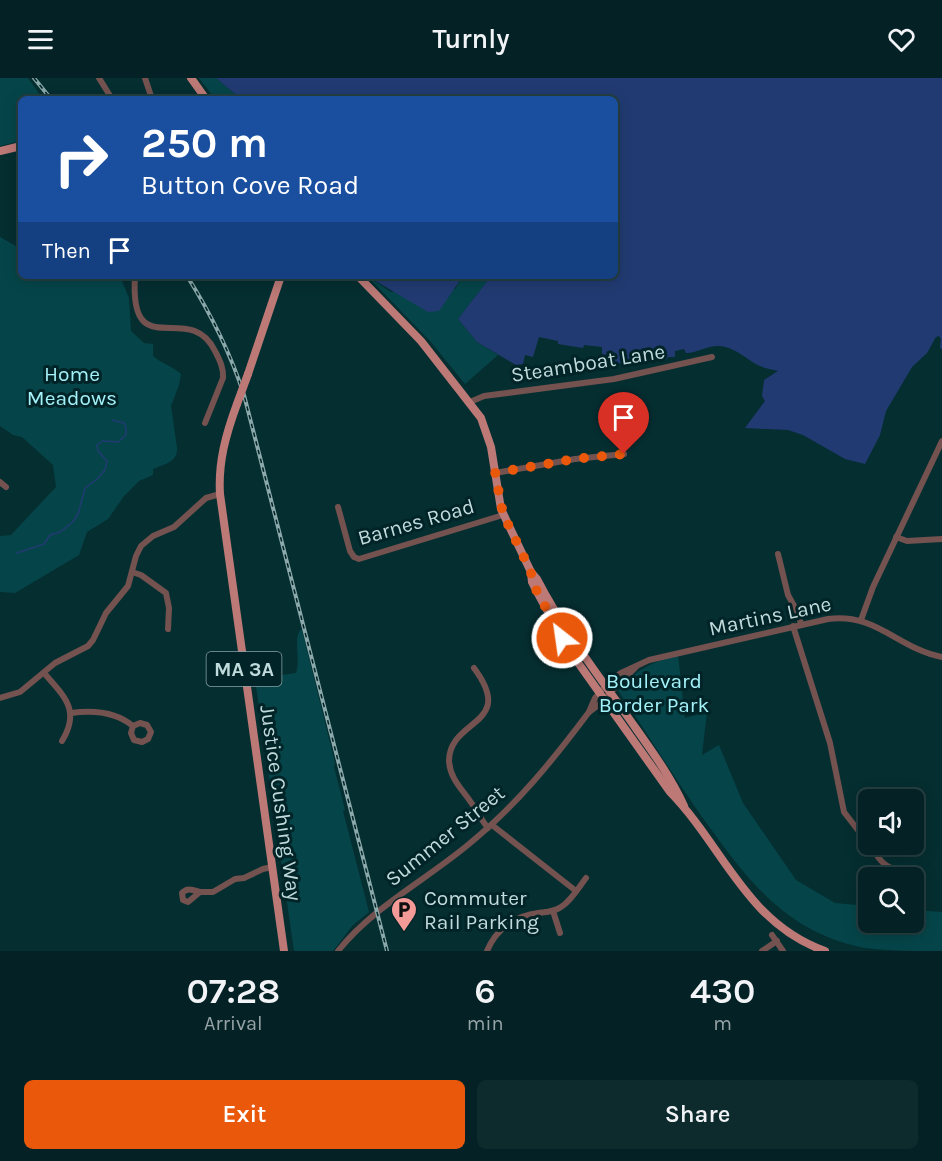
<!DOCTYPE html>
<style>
:root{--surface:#042225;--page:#0d2a2d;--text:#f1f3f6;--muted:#97a4a7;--line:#253f42;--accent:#ea580c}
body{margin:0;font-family:Karla,sans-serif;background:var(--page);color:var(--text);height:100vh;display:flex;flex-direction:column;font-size:22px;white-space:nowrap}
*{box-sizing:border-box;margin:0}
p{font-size:20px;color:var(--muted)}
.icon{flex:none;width:33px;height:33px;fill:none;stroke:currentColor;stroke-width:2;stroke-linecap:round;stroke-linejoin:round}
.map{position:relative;height:873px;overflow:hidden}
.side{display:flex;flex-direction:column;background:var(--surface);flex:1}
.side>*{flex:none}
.banner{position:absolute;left:18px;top:18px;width:600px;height:183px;border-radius:9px;box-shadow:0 3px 15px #0003,0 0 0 2px var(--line);background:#1a4fa0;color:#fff;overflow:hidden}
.tools{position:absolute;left:858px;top:711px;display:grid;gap:12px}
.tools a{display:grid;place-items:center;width:66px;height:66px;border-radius:9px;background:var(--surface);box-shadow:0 3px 15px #0003,0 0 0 2px var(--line);font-size:30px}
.pin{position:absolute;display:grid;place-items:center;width:51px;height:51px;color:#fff;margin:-62px -26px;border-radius:50% 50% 50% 0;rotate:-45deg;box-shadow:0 0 6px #0007}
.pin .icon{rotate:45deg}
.me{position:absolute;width:66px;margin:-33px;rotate:330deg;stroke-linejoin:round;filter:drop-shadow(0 0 4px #0008)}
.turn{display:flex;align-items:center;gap:21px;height:126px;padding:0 24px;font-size:27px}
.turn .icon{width:78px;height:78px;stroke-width:2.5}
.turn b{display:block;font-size:42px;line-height:51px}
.then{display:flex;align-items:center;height:57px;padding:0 24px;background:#0003;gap:12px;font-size:22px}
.eta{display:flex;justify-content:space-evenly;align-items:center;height:102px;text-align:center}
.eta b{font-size:36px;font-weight:600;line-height:42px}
.button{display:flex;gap:12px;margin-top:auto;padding:12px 24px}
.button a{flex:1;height:69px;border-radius:9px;background:var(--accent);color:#fff;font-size:24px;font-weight:600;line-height:69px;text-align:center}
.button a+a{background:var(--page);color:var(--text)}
header{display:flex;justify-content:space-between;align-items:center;height:78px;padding:0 24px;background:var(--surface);font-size:27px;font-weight:600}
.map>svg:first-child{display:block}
</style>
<header><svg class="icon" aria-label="menu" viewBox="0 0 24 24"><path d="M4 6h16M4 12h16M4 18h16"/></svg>Turnly<svg class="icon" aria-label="heart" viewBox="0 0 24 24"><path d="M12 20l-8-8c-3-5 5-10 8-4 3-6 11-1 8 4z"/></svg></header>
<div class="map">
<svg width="942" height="873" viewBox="0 0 942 873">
<rect width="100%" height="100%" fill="#052e31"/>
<g fill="#054549">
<path d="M0,0h28l15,21h-22v42l-21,5z"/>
<path d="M199,0h17l25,21h-26z"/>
<path d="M0,159l21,12v27h99l9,22 2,33 13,12 9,1v12c8,7 19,10 28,18l-2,11 -8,21 6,42c1,14 -13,16 -24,21v6l-14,6 -15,15 -16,23 -21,13 -8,23 -64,38 -15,-1v-56l11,-1 45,-48 -3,-22 -31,-28 -9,-2 -13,-9z"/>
<path d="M367,198l24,16 64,-3 8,-13h28l-33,43 19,23 21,13 -33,29 -35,-43z"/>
<path d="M300,552h2l33,133 -1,4 11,43 -2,1 26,101 -17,14 -19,25h-39l-39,-272 41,-6c5,-14 -3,-31 4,-43z"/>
<path d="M678,577l7,63 22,-6 -5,43 17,-10 24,58 53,77 39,23 33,3v16h46v-12l28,2v39c-26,0 -52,0 -78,-3 -78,-16 -115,-66 -159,-127 -30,-42 -57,-87 -86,-129l-1,-3c20,-20 34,-27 60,-34z"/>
</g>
<g fill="#213b72">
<path d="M216,0h726v271l-2,-1 1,-9 -2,-3 -3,1 -9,16 -15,14 -26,44 -6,24 -15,29 -20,-5 -42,-24 -15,-5 -43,-2 20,-27 -3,-5 2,-16 14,-9c-5,-2 -12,-2 -18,-5 -15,-7 -24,-19 -42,-20 -12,0 -21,7 -32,7l-2,-4 -9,2v6h-7l-2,3c-13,-2 -24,1 -36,0l-3,4 -10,-1 -15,-7v-9l-18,-2 -1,3 -25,-4v-3l-19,-4 -6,20 -8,-2 -2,9 -7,1 -39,-23 -19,-23 33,-43h124v-177h-364l-4,-4 -6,4z"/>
<path d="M367,198h96l-24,35 -11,1z"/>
</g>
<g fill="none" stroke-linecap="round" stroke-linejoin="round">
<path stroke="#213b72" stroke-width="1.5" d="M17,475l27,-9 6,-9 10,-3 13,-10 5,-8 7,-26 12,-9 8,-9 2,-9 -9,-10 -1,-6 6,-4 15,1 8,-7v-7l-2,-5 -12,-3"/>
<g stroke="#73524f" stroke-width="6">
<path d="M99,0l13,21"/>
<path d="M145,0l7,21"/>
<path d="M135,198c-6,91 54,22 80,75 4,8 9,17 8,27l-18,45"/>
<path d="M470,324l14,-6 130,-17 98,-22"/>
<path d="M495,395l80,-14 49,-5"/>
<path d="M0,404l6,5"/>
<path d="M338,429l12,44 4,6 5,2 144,-44"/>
<path d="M896,459l11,4 35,-2"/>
<path d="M778,476l10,41 10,18 3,11"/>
<path d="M132,494l9,3 25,18 3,15 -1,21"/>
<path d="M861,542l12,-33 69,-146"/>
<path d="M793,548l37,117 14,69 24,31"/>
<path d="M474,590c43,58 -25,50 -25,93 1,17 12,27 21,40 7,9 11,19 18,27"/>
<path d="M44,595c20,23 37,37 18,68"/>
<path d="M0,620l20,-6 35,-29 33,-17 5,-6 13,-27 22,-27 8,-30 5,-10 12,-10 21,-9 32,-29 14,-4"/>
<path d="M589,634l6,-14 15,-17 11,-8 28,-13 179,-41c47,-7 71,30 114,38"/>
<path d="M71,635c21,-3 45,-1 62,13l-2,7 3,7 8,2 6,-3 3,-7 -4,-7 -7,-2 -7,3"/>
<path d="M492,747l84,66"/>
<path d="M869,766c9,13 15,25 31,26"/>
<path d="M200,814c-7,-2 -13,-5 -18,1l1,7 5,2 12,-10h13l22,-13 9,-1 19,-9 9,-2"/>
<path d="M553,833l7,22"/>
<path d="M772,857l11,16"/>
<path d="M338,873c35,-44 88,-71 131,-107 47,-38 84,-84 120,-132l8,-6 39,-39"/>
<path d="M487,873c9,-22 28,-35 51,-38 8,-1 16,-1 23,-6 10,-6 18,-20 25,-29"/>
<path d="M762,873l15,-10"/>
</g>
<g stroke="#bc7976" stroke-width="8">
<path d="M191,0l15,21"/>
<path d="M0,73l21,-5"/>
<path d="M358,198l63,65 60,77 10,29 10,62 30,63 6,7c25,48 57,91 88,134 21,30 44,60 59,93"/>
<path d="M248,296l33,-98"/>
<path d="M237,326c-11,30 -19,58 -17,90l64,457"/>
<path d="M531,494l1,10 4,8 33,60 101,142c54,55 76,131 155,159"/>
</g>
<defs>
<g id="rail">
<path d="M34,0l17,21"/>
<path d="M187,198c24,38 43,76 57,119l143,556"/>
</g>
</defs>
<use href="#rail" stroke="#8ba9ab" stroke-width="4"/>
<use href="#rail" stroke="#002427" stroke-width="1.5" stroke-dasharray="4.5" stroke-linecap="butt"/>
<path stroke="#bc7976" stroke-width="8" d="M237,326l11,-30"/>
</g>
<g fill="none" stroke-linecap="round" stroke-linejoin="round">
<path stroke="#ea580c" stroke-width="10" stroke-dasharray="0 18" d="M562,560l-30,-56 -1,-10 -28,-58 -8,-41 80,-14 49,-5"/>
</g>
<defs>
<symbol id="parking-pin" viewBox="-11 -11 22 30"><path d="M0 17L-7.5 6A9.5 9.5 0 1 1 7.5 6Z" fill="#f59b97" stroke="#002427"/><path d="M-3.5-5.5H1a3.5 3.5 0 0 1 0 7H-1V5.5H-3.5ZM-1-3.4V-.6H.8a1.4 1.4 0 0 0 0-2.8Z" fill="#111"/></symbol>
</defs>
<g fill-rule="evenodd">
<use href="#parking-pin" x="389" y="817" width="30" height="40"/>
</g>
<g text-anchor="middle" stroke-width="6" stroke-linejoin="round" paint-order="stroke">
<rect fill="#002427" stroke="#87a3a6" stroke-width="1.5" x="206.5" y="574" width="75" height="34" rx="4.5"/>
<g font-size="20" font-weight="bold" fill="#c1dadc">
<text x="244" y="598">MA 3A</text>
</g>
<g font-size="21" fill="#c1dadc" stroke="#002427">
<text transform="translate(588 285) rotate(-9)" y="7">Steamboat Lane</text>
<text transform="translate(416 444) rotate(-16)" y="7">Barnes Road</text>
<text transform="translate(770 538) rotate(-12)" y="7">Martins Lane</text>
<text transform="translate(281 725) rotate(82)" y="7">Justice Cushing Way</text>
<text transform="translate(445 758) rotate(-39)" y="7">Summer Street</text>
</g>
<g font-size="21" fill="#a3f2f9" stroke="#002427">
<text x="72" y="303">Home<tspan x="72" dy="24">Meadows</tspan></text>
<text x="654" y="610">Boulevard<tspan x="654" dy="24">Border Park</tspan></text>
</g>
<g font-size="21" fill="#c1dadc" stroke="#002427" text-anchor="start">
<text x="424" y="827">Commuter<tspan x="424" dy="24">Rail Parking</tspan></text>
</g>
</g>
</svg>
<div class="tools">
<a><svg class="icon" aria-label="sound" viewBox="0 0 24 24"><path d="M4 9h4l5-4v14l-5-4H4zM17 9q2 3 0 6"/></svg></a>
<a><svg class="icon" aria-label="search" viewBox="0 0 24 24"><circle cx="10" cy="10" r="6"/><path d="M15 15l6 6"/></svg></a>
</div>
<div class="pin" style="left:624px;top:376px;background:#d93025"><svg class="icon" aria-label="arrive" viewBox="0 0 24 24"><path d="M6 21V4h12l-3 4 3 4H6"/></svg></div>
<svg class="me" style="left:562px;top:560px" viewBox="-20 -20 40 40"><circle r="17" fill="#ea580c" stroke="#fff" stroke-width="3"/><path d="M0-11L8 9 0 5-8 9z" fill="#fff"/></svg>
<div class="banner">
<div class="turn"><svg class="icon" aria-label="right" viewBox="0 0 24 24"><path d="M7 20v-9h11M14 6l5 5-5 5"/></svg><div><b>250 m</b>Button Cove Road</div></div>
<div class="then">Then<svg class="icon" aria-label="arrive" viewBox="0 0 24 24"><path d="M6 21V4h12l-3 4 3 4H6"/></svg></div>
</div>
</div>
<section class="side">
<div class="eta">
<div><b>07:28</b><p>Arrival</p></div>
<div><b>6</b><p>min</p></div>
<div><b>430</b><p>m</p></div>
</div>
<div class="button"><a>Exit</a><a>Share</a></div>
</section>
